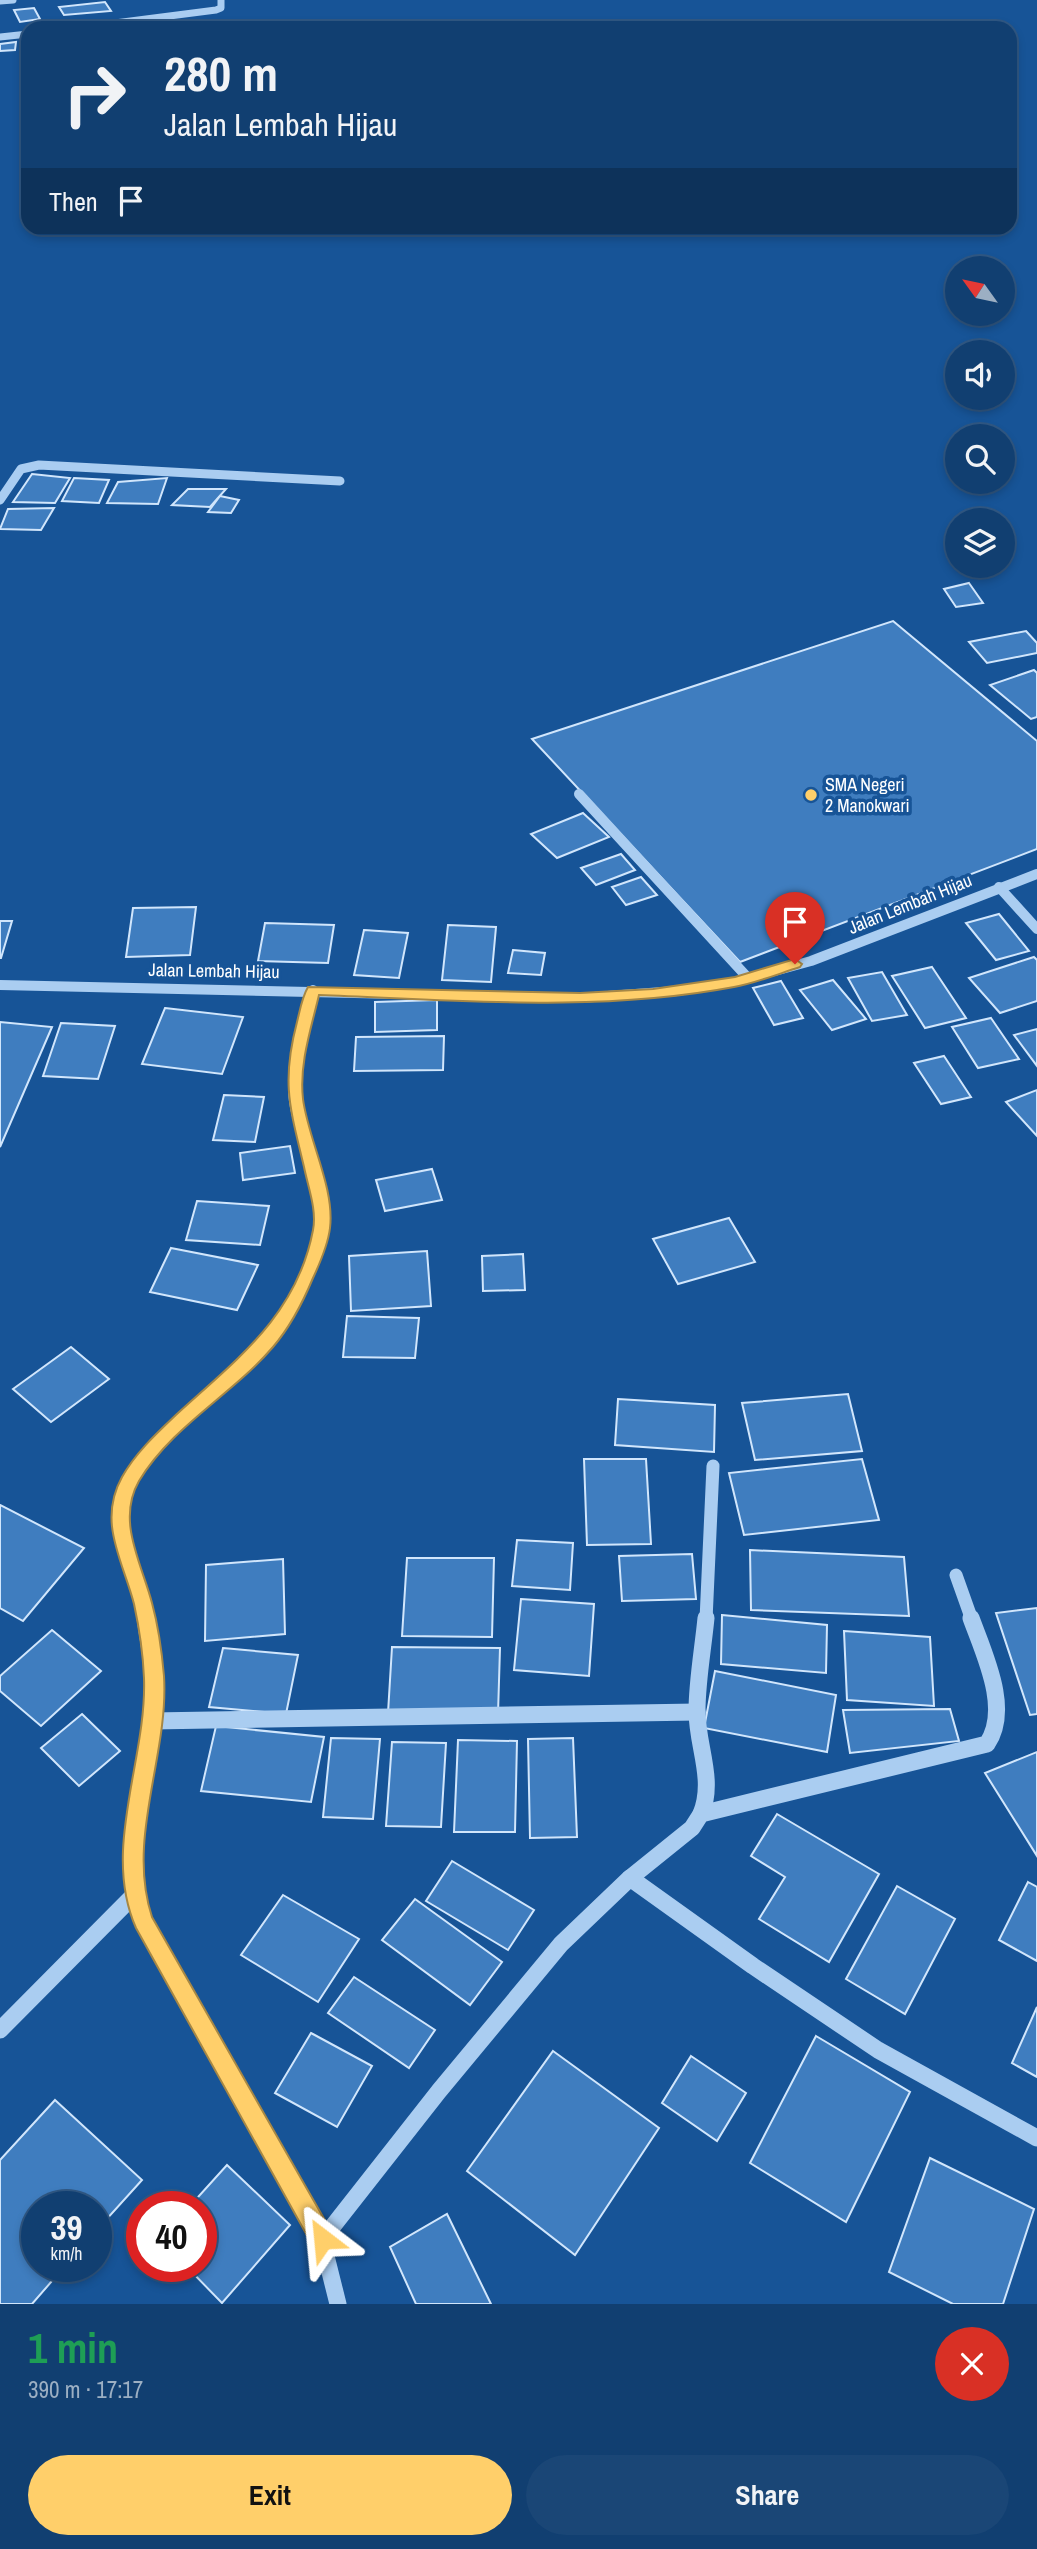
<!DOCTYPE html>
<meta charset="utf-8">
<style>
:root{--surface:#113f71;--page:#1a4676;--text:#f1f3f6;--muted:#9cafc3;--line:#305884;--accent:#ffcf6a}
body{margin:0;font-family:"Archivo Narrow",sans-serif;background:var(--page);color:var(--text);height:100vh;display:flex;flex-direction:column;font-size:26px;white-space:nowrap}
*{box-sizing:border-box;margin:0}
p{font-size:23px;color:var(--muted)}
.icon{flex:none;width:38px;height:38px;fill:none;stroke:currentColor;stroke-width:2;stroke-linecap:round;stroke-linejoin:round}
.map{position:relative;height:2304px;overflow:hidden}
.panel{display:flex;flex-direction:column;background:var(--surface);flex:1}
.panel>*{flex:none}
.top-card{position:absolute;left:21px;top:21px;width:996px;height:214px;border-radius:21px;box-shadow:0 4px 10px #0003,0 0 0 2px var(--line);background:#113f71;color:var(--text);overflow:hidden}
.needle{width:46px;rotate:303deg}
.fabs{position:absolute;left:945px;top:256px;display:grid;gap:14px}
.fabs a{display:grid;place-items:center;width:70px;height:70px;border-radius:50%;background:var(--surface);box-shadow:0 4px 10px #0003,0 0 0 2px var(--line);font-size:35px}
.speed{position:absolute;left:21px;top:2191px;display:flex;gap:14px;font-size:35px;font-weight:700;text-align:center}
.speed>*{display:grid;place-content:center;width:91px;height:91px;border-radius:50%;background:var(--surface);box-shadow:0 4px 10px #0003,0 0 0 2px var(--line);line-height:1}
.speed small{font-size:18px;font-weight:400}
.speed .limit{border:10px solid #d22;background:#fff;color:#111}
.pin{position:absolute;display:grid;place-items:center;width:60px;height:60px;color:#fff;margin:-72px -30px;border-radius:50% 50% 50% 0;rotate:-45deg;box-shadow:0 0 7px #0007}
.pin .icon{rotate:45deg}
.me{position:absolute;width:77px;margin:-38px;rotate:331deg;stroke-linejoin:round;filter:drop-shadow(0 0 5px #0008)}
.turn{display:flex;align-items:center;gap:24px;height:147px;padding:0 28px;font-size:32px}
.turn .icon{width:91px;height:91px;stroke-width:2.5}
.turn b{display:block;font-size:49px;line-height:60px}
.then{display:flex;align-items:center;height:66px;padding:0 28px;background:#0003;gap:14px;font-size:26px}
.round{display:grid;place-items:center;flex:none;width:74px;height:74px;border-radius:37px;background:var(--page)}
.headline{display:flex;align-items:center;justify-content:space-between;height:119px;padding:0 28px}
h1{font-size:42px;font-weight:700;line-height:52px;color:#1e9e55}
.button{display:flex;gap:14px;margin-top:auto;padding:14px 28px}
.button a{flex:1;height:80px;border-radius:42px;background:var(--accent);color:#111;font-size:28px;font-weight:700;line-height:80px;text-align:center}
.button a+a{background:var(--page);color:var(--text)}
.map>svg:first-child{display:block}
</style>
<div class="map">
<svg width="1037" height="2304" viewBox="0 0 1037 2304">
<rect width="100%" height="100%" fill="#175497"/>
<g fill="#3f7dbf" stroke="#d1e6fc" stroke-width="2">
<path d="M105,2l6,9 -47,4 -5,-8z"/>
<path d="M34,8l6,11 -20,3 -6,-12z"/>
<path d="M16,42l-1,8 -15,1v-7z"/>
<path d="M32,474l38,4 -15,25 -42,-1z"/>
<path d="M74,478l35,2 -10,23 -37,-2z"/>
<path d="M167,478l-9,26 -51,-1 11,-21z"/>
<path d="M188,489h38l-16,18 -38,-2z"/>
<path d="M220,496l19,4 -8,13 -23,-1z"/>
<path d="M54,508l-13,22 -41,-1 8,-20z"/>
<path d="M969,583l14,20 -27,4 -12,-18z"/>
<path d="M893,621l144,120v108l-297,113 -208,-223z"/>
<path d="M1026,631l11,12v10l-50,10 -18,-21z"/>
<path d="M1034,670l3,3v44l-6,2 -41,-34z"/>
<path d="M583,813l26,24 -52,21 -26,-24z"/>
<path d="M621,854l14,16 -39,15 -15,-17z"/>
<path d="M641,877l16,18 -31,10 -14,-18z"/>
<path d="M196,907l-6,48 -64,2 7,-49z"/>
<path d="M999,914l30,37 -33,9 -30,-37z"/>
<path d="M0,921h12l-11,37h-1z"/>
<path d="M265,923l69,2 -6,38 -70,-2z"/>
<path d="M448,925l48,2 -5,55 -49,-2z"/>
<path d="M364,930l44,3 -9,45 -45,-3z"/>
<path d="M513,950l32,3 -4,22 -33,-2z"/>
<path d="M1034,957l3,3v41l-37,12 -31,-35z"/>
<path d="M932,967l34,51 -41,10 -33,-52z"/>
<path d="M882,972l25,43 -35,6 -24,-43z"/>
<path d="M833,980l33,39 -34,11 -32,-40z"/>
<path d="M781,981l22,37 -29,7 -21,-37z"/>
<path d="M437,1000v30l-62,2v-30z"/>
<path d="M165,1008l78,9 -21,57 -80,-10z"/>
<path d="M991,1018l28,41 -41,9 -26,-41z"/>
<path d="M0,1022l52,5 -52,120z"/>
<path d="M61,1023l54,3 -17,53 -55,-3z"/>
<path d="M1037,1029v37l-23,-31z"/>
<path d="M444,1036l-1,34 -89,1 2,-34z"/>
<path d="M944,1056l27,41 -30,7 -27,-41z"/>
<path d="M1037,1090v46l-31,-34z"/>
<path d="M224,1095l40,2 -9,45 -42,-2z"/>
<path d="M290,1146l5,27 -52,7 -3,-27z"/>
<path d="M432,1169l10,31 -57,11 -9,-31z"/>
<path d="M197,1201l72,5 -9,39 -74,-5z"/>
<path d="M729,1218l26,44 -77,22 -25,-45z"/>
<path d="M171,1248l87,17 -21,45 -87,-18z"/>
<path d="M427,1251l4,55 -80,5 -2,-55z"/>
<path d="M523,1254l2,36 -42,1 -1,-35z"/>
<path d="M347,1316l72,2 -4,40 -72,-1z"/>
<path d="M71,1347l38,32 -58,43 -38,-33z"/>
<path d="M848,1394l14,57 -107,9 -13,-57z"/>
<path d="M618,1399l97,6 -1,47 -99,-7z"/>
<path d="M584,1459h62l5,85 -64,1z"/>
<path d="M862,1459l17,61 -135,15 -15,-62z"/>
<path d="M0,1505l84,43 -61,73 -23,-13z"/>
<path d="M517,1540l56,3 -3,47 -58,-4z"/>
<path d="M750,1550l154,7 5,59 -158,-6z"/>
<path d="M692,1554l4,45 -74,2 -3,-45z"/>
<path d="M407,1558h87l-2,79 -90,-1z"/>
<path d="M283,1559l2,75 -80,7 1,-76z"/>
<path d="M521,1599l73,5 -5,72 -75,-6z"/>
<path d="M1037,1608v106l-7,1 -34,-102z"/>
<path d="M722,1615l105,10 -1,48 -105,-9z"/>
<path d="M52,1630l49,41 -60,55 -41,-35v-15z"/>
<path d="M844,1631l86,6 4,69 -87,-6z"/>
<path d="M392,1647l108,1 -2,66 -110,-1z"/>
<path d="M223,1648l75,7 -12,59 -77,-7z"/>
<path d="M715,1671l121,24 -9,57 -123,-24z"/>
<path d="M950,1709l9,32 -109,12 -7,-43z"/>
<path d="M82,1714l38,37 -41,35 -38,-38z"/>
<path d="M216,1726l108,11 -13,65 -110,-11z"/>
<path d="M331,1738l49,1 -7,80 -50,-2z"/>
<path d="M573,1738l4,99 -47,1 -2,-99z"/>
<path d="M458,1740l59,1 -2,91h-61z"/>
<path d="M392,1742l54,1 -5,84 -55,-1z"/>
<path d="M1037,1752v104l-52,-83z"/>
<path d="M777,1814l102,60 -50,88 -70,-43 26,-42 -34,-21z"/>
<path d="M452,1861l82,49 -26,40 -82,-49z"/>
<path d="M1028,1882l9,5v74l-38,-21z"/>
<path d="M897,1886l58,33 -50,95 -59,-35z"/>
<path d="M283,1895l76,44 -41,63 -77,-47z"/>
<path d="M415,1899l87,63 -32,43 -88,-65z"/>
<path d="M354,1977l81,53 -26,38 -81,-55z"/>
<path d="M1037,2007v70l-25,-14z"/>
<path d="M311,2033l61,33 -35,61 -62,-34z"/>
<path d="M816,2036l94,56 -64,130 -96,-59z"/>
<path d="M553,2051l106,77 -84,127 -108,-84z"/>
<path d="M691,2056l55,37 -29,48 -55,-38z"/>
<path d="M55,2100l87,80 -46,51v-24h-59v59h28l-33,38h-32v-144z"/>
<path d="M930,2158l104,51 -31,95h-50l-64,-32z"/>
<path d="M227,2165l63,60 -68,78 -36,-37h15v-59h-12z"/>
<path d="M447,2214l44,90h-75l-26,-57z"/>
</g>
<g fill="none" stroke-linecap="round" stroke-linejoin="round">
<g stroke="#aacdf1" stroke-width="7">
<path d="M0,1l13,-1"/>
<path d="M76,28l140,-18 5,-2v-8"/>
<path d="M0,37l28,-3"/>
</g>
<path stroke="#aacdf1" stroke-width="9" d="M0,500l21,-31 18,-4 301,16"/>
<g stroke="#aacdf1" stroke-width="10">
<path d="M579,794l169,184"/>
<path d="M999,887l38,42"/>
<path d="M0,985l580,13 97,-7 57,-9 77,-21 226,-87"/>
<path d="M296,1072v-16l17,-66"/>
</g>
<g stroke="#aacdf1" stroke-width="13">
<path d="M956,1575l16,45"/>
<path d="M145,1620c-5,-37 -27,-71 -24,-108 5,-63 108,-124 147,-171 26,-31 42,-70 53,-109 9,-35 -23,-98 -26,-135 -1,-9 0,-18 1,-27"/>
<path d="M706,1620l7,-154"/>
</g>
<g stroke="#aacdf1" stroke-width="17">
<path d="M145,1618l9,59 -2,44 -19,130 1,44 9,26 179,319 16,64"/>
<path d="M152,1721l545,-9"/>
<path d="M701,1814c14,-35 -4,-67 -4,-103 0,-30 6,-62 9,-93"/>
<path d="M630,1878l123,88 125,84 159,88"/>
<path d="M0,2030l134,-135"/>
<path d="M322,2240l117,-149 122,-147 69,-66 62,-50 9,-14 286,-70c24,-35 -3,-90 -16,-126"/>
</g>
</g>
<path fill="#ffcf6a" stroke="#a68745" stroke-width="2" d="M795,959l7,5 -2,3c-22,7 -44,16 -66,20 -137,26 -277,13 -415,8 -8,34 -20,69 -16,104 5,40 32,89 27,129 -2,17 -10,35 -17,50 -10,24 -22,48 -40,69 -40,47 -101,79 -134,134 -23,40 3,83 13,122 6,22 10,50 12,73 5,80 -38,162 -12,241l179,314 3,8 -3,9 -8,3 -9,-3 -178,-320c-35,-79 11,-168 8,-250 -1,-24 -5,-51 -10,-74 -11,-43 -37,-82 -12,-127 14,-25 36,-45 56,-64 59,-54 119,-98 135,-183 4,-20 -5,-43 -9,-63 -14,-59 -23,-84 -7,-145 3,-12 5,-25 11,-35l272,6 73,-4 82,-12z"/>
<circle fill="#ffcf6a" stroke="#175497" stroke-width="2.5" cx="811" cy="795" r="7"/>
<g text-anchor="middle" stroke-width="7" stroke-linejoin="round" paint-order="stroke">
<g font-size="18" fill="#fff" stroke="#175497" text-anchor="start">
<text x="825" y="791">SMA Negeri<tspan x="825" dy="21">2 Manokwari</tspan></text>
</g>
<g font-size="18" fill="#fff" stroke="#175497">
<text transform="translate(910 904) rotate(-22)" y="6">Jalan Lembah Hijau</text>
<text transform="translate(214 971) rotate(1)" y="6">Jalan Lembah Hijau</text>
</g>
</g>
</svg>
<div class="fabs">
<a><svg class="needle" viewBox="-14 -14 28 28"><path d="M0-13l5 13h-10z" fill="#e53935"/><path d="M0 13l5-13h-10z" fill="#9cafc3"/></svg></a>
<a><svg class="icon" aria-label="sound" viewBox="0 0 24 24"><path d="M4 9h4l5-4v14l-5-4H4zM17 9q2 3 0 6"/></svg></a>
<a><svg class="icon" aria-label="search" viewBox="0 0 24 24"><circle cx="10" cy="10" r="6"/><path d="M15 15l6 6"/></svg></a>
<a><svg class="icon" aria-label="layers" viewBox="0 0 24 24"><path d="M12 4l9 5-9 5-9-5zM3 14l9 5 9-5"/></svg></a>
</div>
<div class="speed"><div>39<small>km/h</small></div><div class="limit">40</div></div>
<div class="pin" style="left:795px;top:964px;background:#d93025"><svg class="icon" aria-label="arrive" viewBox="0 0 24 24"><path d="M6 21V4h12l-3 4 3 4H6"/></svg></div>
<svg class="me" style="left:323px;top:2239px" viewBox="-20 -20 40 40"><path d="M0-17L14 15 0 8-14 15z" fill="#ffcf6a" stroke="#fff" stroke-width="4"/></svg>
<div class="top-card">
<div class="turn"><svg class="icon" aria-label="right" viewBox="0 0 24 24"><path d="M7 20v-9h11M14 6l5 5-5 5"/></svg><div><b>280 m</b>Jalan Lembah Hijau</div></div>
<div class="then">Then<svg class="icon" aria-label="arrive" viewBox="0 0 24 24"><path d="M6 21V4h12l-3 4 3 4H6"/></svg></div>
</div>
</div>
<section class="panel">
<div class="headline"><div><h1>1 min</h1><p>390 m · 17:17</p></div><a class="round" style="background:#d93025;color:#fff"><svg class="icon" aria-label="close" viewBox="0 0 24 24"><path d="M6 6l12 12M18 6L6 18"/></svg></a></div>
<div class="button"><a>Exit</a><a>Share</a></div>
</section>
